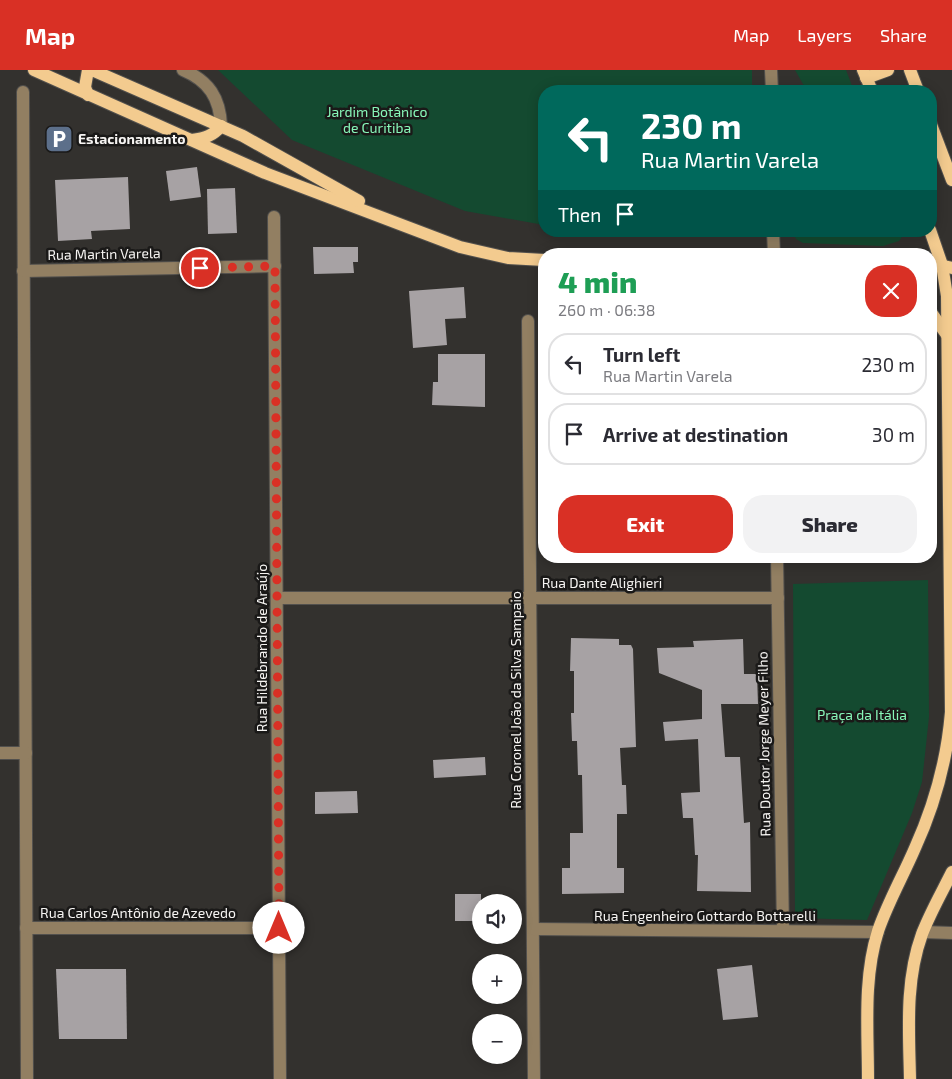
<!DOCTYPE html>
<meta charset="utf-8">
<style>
:root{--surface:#fff;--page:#f2f2f3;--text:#2b2b33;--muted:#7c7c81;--line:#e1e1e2;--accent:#d93025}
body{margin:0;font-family:"Exo 2",sans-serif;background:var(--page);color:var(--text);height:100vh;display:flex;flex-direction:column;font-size:19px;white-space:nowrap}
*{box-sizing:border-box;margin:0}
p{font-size:16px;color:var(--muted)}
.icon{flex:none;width:28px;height:28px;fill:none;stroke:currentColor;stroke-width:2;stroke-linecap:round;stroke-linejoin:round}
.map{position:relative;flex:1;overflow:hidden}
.panel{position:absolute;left:538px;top:178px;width:399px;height:315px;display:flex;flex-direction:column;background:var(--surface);border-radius:20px;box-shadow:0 2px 12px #0003}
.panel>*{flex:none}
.hud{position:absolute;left:538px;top:15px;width:399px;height:152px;border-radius:20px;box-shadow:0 2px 12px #0003;background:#00695c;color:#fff;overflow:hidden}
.fabs{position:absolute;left:472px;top:824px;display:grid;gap:10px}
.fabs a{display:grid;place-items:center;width:50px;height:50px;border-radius:50%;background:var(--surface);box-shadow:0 2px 12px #0003;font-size:25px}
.pin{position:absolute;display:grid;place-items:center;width:42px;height:42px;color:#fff;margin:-21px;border:2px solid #fff;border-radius:50%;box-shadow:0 1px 5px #0007}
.me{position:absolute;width:55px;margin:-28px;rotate:0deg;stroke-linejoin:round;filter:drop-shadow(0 0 4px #0008)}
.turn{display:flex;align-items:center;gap:18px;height:105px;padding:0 20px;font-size:22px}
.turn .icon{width:65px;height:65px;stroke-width:2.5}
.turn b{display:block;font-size:35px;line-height:42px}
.then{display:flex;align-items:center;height:48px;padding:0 20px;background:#0003;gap:10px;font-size:19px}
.round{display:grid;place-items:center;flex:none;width:52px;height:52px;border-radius:20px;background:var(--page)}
.overview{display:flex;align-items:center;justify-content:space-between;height:85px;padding:0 20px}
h1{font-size:30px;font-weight:800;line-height:38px;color:#1e9e55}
.primary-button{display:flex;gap:10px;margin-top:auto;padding:10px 20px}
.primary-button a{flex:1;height:58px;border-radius:20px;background:var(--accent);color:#fff;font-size:20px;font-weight:800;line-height:58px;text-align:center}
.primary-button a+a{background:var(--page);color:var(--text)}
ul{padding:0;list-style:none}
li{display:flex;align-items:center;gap:15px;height:62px;margin:0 10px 8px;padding:0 10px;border:2px solid var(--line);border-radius:20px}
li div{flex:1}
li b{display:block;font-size:19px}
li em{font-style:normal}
header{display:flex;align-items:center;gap:30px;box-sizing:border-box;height:70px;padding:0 25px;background:var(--accent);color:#fff}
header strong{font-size:24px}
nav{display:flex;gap:28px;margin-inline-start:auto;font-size:18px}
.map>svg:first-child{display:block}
</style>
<header>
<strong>Map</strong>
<nav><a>Map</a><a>Layers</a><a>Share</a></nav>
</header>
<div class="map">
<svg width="952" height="1009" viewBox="0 0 952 1009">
<rect width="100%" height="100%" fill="#33312e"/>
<g fill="#144a30">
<path d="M218,0h534v21h-208v134l-79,-14 -173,-71z"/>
<path d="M795,0h51l8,21h-47z"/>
<path d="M792,161h114l-7,10 -16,5 -80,-3 -7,-4z"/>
<path d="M928,510l1,137 -7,65 -10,31 -45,107 -72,-2 -2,-334z"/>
</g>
<g fill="#a7a2a4">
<path d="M197,97l4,30 -31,4 -4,-30z"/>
<path d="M128,107l2,52 -39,2 1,8 -34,2 -3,-61z"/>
<path d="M235,118l2,45 -29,1 -1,-45z"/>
<path d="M313,177h45v15h-5l1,11 -40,1z"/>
<path d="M464,217l2,31 -21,1 2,26 -34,3 -4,-57z"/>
<path d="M438,284h47v53l-53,-2 1,-23h5z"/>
<path d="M571,568l48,1v6h12l2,4 3,98 -16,1 2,37h4l1,29h-10v54h7v25l-62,1v-26h8v-35h13l-1,-58h-4l-1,-34h-5l-1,-28h3v-42h-4z"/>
<path d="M743,569l1,35h13l1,30h-37l4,53h15l4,66 6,-1 1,70 -54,-1 1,-36h-3l-2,-37h-10l-2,-25 19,-1 -2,-53 -33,2 -2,-19 39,-3v-29l-43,-17 -2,-25 37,-1 -1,-6z"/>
<path d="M485,687l1,18 -52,3 -1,-18z"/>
<path d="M357,721l1,22 -43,1v-22z"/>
<rect x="455" y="824" width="26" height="27"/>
<path d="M752,895l6,52 -35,3 -6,-51z"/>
<path d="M56,899h70l1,70h-68z"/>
</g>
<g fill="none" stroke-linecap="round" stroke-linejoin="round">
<defs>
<g id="minor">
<path d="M183,0c26,11 37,28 38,56"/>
<path d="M771,0l1,21"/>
<path d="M23,22l4,987"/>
<path d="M274,147l6,862"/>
<path d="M773,161l1,23"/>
<path d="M23,201l252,-5"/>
<path d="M528,251l6,758"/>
<path d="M777,486l6,375"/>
<path d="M277,528h501"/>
<path d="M0,683h26"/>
<path d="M26,858h253"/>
<path d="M533,859l345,3"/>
<path d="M923,862l29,1"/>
</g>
<g id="major">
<path d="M34,0l231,103 195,74 48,11 36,2"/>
<path d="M92,0l151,66 116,65"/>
<path d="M863,0l9,21"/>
<path d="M910,0l8,21"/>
<path d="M866,8l22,-8"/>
<path d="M88,25l-3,-8 3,-17"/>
<path d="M930,52l22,58"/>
<path d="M192,70c13,-2 21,-4 29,-14"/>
<path d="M930,193l22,5"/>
<path d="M930,241l17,24"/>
<path d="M868,1009c0,-48 -5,-101 10,-148 10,-29 25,-55 37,-83 20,-44 32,-88 36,-136l-4,-416 -5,-31 -12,-35"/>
<path d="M910,1009c-1,-49 -5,-98 12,-145 8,-21 20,-42 30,-62"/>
</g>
</defs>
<use href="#minor" stroke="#52504d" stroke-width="14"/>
<use href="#major" stroke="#52504d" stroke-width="14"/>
<use href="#minor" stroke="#927f62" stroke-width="12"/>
<use href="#major" stroke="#f3cb8f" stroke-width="12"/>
</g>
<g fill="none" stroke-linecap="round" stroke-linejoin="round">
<path stroke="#d93025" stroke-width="9" stroke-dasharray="0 16.2" d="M200,198l75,-2 4,662"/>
</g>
<defs>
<symbol id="parking-square" viewBox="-11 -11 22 22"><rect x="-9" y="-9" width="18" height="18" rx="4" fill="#5c6f8a" stroke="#1a1918"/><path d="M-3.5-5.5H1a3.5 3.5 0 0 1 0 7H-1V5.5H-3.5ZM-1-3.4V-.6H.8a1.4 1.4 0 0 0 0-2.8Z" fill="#fff"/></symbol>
</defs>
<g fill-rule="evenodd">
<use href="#parking-square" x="43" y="53" width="32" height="32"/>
</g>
<g text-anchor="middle" stroke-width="5" stroke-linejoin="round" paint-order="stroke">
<g font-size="14" fill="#88f7b9" stroke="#1a1918">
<text x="377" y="47">Jardim Botânico<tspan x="377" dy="16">de Curitiba</tspan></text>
<text x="862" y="650">Praça da Itália</text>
</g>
<g font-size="14" font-weight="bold" fill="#f6f4f2" stroke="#1a1918" text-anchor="start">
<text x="78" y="74">Estacionamento</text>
</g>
<g font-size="14" fill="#f6f4f2" stroke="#1a1918">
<text transform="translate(104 184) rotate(-1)" y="5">Rua Martin Varela</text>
<text x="602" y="518">Rua Dante Alighieri</text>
<text transform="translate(262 578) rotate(-90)" y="5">Rua Hildebrando de Araújo</text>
<text transform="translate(516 630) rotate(-90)" y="5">Rua Coronel João da Silva Sampaio</text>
<text transform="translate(764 674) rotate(-91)" y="5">Rua Doutor Jorge Meyer Filho</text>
<text x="138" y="848">Rua Carlos Antônio de Azevedo</text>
<text x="705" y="851">Rua Engenheiro Gottardo Bottarelli</text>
</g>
</g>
</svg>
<div class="fabs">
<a><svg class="icon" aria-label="sound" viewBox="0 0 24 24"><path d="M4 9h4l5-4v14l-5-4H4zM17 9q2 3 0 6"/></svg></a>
<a>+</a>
<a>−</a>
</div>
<div class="pin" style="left:200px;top:198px;background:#d93025"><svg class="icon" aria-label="arrive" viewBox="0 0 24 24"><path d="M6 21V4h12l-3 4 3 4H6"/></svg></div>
<svg class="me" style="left:279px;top:858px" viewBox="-20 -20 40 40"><circle r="19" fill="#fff"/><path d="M0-13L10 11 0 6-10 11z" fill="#d93025"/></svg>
<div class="hud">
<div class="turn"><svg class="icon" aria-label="left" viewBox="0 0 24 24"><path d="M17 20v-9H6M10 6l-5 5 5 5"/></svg><div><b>230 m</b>Rua Martin Varela</div></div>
<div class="then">Then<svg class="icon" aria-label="arrive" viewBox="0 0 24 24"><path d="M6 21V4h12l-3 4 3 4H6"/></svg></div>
</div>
<section class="panel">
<div class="overview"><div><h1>4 min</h1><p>260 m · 06:38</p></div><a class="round" style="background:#d93025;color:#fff"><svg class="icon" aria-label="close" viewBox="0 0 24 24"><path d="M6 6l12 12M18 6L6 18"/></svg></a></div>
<ul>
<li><svg class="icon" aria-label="left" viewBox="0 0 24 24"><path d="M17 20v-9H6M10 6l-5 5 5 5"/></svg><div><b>Turn left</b><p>Rua Martin Varela</p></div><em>230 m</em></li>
<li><svg class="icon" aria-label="arrive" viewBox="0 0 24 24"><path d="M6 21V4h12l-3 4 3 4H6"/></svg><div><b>Arrive at destination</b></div><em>30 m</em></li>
</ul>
<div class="primary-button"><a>Exit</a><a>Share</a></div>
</section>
</div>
